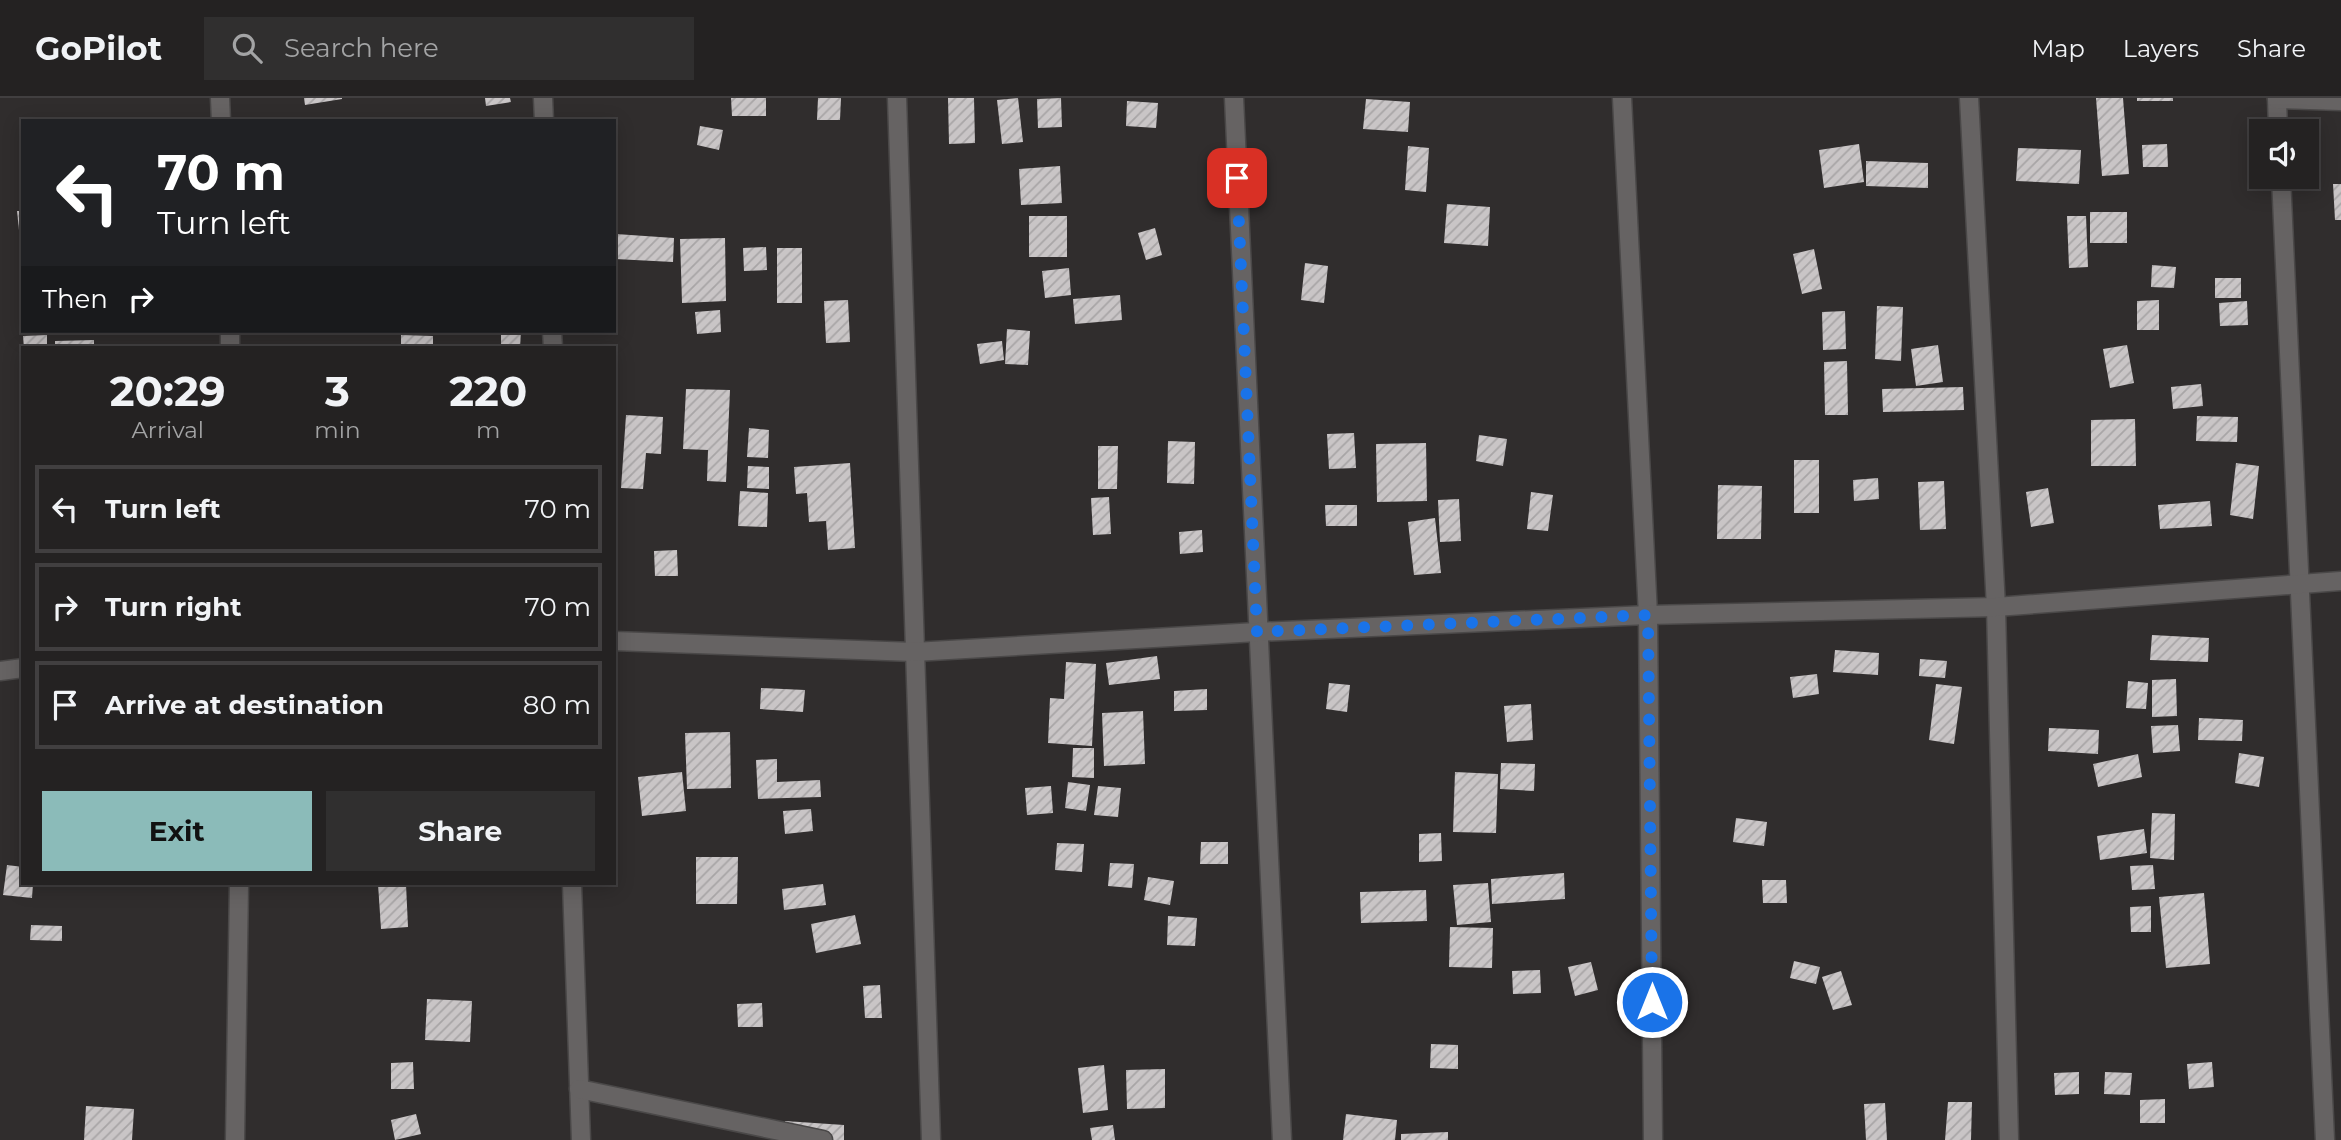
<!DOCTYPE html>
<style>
:root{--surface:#242222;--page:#302f2f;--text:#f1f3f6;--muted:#a3a4a5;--line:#413f40;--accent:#8bbbb9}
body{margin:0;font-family:Montserrat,sans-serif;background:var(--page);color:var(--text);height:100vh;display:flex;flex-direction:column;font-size:26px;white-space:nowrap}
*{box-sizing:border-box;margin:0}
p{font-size:23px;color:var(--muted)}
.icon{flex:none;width:38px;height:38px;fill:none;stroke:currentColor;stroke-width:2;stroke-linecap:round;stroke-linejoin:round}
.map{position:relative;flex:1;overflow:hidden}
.details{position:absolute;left:21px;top:248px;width:595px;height:539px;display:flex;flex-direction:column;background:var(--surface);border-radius:0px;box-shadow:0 4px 18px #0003,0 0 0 2px var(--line)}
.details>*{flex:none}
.banner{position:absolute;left:21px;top:21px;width:595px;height:214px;border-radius:0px;box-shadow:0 4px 18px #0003,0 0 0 2px var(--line);background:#202124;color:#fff;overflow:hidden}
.fabs{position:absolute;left:2249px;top:21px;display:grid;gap:14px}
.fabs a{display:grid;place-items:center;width:70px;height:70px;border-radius:0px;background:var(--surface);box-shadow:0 4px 18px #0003,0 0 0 2px var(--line);font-size:35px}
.pin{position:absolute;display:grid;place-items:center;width:60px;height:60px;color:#fff;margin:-30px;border-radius:14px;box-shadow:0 4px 10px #0006}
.me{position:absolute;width:77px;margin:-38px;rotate:0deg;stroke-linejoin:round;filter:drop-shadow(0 0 5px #0008)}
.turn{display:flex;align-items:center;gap:24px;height:147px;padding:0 21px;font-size:32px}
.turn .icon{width:91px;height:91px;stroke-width:2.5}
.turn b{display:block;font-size:49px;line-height:60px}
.then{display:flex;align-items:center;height:66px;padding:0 21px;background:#0003;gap:14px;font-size:26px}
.eta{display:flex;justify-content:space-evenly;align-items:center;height:119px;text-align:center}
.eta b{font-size:42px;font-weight:700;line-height:49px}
.action{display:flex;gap:14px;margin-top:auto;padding:14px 21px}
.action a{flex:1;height:80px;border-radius:0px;background:var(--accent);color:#111;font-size:28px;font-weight:700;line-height:80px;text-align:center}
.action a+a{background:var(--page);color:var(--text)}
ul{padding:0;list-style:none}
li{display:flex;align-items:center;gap:21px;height:88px;margin:0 14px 10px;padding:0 7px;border:4px solid var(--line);border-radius:0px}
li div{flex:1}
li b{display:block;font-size:26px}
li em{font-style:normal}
header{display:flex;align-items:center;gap:42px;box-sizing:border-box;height:98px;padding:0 35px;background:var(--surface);border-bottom:2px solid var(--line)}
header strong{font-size:33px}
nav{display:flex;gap:38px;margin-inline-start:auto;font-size:24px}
.search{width:490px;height:63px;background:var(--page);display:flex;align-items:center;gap:18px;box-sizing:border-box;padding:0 24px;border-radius:0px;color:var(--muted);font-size:26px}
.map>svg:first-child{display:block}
</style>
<header>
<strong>GoPilot</strong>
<div class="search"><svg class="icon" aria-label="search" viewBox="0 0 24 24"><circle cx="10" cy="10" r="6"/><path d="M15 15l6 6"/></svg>Search here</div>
<nav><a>Map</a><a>Layers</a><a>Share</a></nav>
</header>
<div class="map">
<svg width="2341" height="1042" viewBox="0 0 2341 1042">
<defs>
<pattern id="building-hatch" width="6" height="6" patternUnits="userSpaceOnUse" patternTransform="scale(1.75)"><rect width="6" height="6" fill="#c9c5c6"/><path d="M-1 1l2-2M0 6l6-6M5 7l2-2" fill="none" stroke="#a8a5a6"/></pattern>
</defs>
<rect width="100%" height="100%" fill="#302d2d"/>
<g fill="url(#building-hatch)">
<path d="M304,0h38v1l-37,6z"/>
<path d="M485,0h25l1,4 -25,4z"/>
<path d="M731,0h35v18h-34z"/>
<path d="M818,0h23l-1,22h-23z"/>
<path d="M948,0h26l1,45 -26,1z"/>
<path d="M1018,0l5,44 -21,2 -5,-44z"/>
<path d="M1061,0l1,29 -24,1 -1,-29z"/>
<path d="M2096,0h27l6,76 -27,2z"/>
<rect x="2137" y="0" width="36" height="3"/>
<path d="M1366,1l44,3 -2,30 -45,-3z"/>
<path d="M1127,3l31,2 -2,25 -30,-2z"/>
<path d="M700,28l23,4 -4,20 -22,-5z"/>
<path d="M1859,46l5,38 -40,6 -5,-38z"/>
<path d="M2167,46l1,23h-25l-1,-22z"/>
<path d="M1408,48l21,2 -3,44 -21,-2z"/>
<path d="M2018,50l63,2 -2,34 -63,-3z"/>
<path d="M1866,63l62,2v25l-62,-2z"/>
<path d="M1060,68l2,37 -41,2 -2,-36z"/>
<path d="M2333,86h8v36h-6z"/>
<path d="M1447,106l43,3 -2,39 -44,-3z"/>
<path d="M17,113h6v37l-2,1z"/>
<rect x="2090" y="114" width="37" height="31"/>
<rect x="1029" y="118" width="38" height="41"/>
<path d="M2067,118h19l2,51 -19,1z"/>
<path d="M1155,130l7,27 -16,5 -8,-27z"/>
<path d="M616,136l58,4 -1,24 -58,-3z"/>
<path d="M725,140l1,63 -44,2 -2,-64z"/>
<path d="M766,149l1,23 -23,1 -1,-23z"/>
<rect x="777" y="150" width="25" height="55"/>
<path d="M1814,151l8,40 -20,5 -9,-40z"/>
<path d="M1305,165l23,3 -4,37 -23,-3z"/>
<path d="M2152,167l24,2 -2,21 -23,-1z"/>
<path d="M1069,170l2,27 -26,3 -3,-27z"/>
<rect x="2215" y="180" width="26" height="20"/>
<path d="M1120,197l2,25 -47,4 -2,-25z"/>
<path d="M848,202l2,42 -24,1 -2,-42z"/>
<path d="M2159,202v30h-22v-29z"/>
<path d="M2247,203l1,24 -28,1 -1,-23z"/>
<path d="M1877,208l26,1 -2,54 -26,-2z"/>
<path d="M720,212l1,22 -24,2 -2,-22z"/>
<path d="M1845,213l1,38 -23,1 -1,-38z"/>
<path d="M1007,231l23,2 -2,34 -23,-1z"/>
<path d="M501,233h20l-1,17h-19z"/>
<path d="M47,237v13h-23l-1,-12z"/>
<path d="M401,237l32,1v12h-32z"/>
<path d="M94,242v8h-39v-7z"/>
<path d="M1002,243l2,19 -24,4 -3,-20z"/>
<path d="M1938,247l5,37 -27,4 -5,-37z"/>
<path d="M2127,247l7,38 -24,5 -7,-39z"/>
<path d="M1847,263l1,54h-23l-1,-53z"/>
<path d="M2201,286l2,22 -30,3 -2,-22z"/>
<path d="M1963,289l1,23 -81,2 -1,-23z"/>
<path d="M686,291l44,1 -4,92 -19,-1 1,-31 -25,-1z"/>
<path d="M626,317l37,2 -2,37 -15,-1 -3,36 -22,-1z"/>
<path d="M2197,318l41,1 -1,25 -41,-1z"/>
<path d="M2135,321l1,47h-45v-46z"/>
<path d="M749,330l20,2 -1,28 -21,-1z"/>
<path d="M1354,335l2,35 -27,1 -2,-35z"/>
<path d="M1479,337l28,4 -4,27 -27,-5z"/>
<path d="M1168,343l27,1 -1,42 -27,-1z"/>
<path d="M1426,345l1,58 -50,1 -1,-58z"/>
<path d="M1098,348h20l-1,43h-19z"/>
<rect x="1794" y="362" width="25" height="53"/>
<path d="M850,365l5,85 -27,2 -2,-29 -17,1 -2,-29 -11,1 -2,-27z"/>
<path d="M2236,365l23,3 -6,53 -23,-4z"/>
<path d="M748,368l21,1v22l-22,-1z"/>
<path d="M1878,380l1,21 -25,2 -1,-21z"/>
<path d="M1944,383l2,48 -26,1 -2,-48z"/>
<path d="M1718,387l44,1 -1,53h-44z"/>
<path d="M2048,390l6,35 -23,4 -5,-35z"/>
<path d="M740,393l28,2 -1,34 -29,-1z"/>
<path d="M1531,394l22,3 -5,36 -21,-2z"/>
<path d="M1109,399l2,37 -18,1 -2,-37z"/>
<path d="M1459,401l2,42 -21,1 -2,-42z"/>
<path d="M2210,403l2,25 -52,3 -2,-24z"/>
<path d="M1325,407h32v21h-31z"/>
<path d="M1435,420l6,55 -27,2 -6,-53z"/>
<path d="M1202,432l1,22 -23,2 -1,-22z"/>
<path d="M677,452l1,26h-23l-1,-25z"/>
<path d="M2152,537l57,3 -1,24 -58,-2z"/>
<path d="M1835,552l44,3 -1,22 -45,-3z"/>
<path d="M1157,558l3,23 -51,6 -3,-22z"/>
<path d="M1920,561l27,2 -2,17 -26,-2z"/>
<path d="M1066,564l30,2 -4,82 -44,-3 2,-45 14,1z"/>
<path d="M1817,576l2,20 -26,4 -3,-21z"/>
<path d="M2176,581l1,37 -25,1v-37z"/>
<path d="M2128,583l20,2 -2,26 -20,-1z"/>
<path d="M1329,585l21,2 -3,27 -21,-3z"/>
<path d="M1936,586l26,3 -8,57 -25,-4z"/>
<path d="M761,590l44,2 -2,22 -43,-3z"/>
<path d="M1207,591v21l-33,1v-20z"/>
<path d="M1531,606l2,36 -26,2 -3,-36z"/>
<path d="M1143,613l2,53 -41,2 -2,-53z"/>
<path d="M2199,620l44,2 -1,21 -44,-1z"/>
<path d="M2178,627l2,26 -27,2 -2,-27z"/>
<path d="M2049,630l50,2 -1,24 -50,-3z"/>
<path d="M730,634l1,56 -44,1 -2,-56z"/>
<path d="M1073,650h21v30l-22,-1z"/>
<path d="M2239,655l25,4 -5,30 -24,-4z"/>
<path d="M2138,656l4,23 -44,10 -5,-23z"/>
<path d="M777,661v23l43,-2 1,17 -63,2 -2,-39z"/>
<path d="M1501,665l34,1 -1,27 -34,-2z"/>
<path d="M682,674l4,39 -44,5 -4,-39z"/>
<path d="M1455,674l43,2 -2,59 -43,-1z"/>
<path d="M1068,684l22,3 -4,26 -21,-3z"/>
<path d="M1051,688l2,27 -26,2 -2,-27z"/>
<path d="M1098,688l23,2 -3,29 -24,-2z"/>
<path d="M811,711l2,22 -28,3 -2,-23z"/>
<path d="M2152,715l23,1 -1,46 -24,-2z"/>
<path d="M1736,720l31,4 -3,24 -31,-4z"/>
<path d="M2144,731l3,24 -47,7 -3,-24z"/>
<path d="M1441,735l1,28 -23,1v-28z"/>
<path d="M1201,744h27v22h-28z"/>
<path d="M1057,745l27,1 -2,28 -27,-2z"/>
<path d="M696,759h42l-1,47h-41z"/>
<path d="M1110,765l24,1 -2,24 -24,-2z"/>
<path d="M7,767l16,2v17h10l-1,14 -29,-3z"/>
<path d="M2153,767l2,24 -23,1 -2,-24z"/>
<path d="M1564,775l1,26 -73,5 -1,-25z"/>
<path d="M1148,779l26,4 -4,24 -26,-5z"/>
<path d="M1762,782h24l1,23h-24z"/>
<path d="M1488,785l3,39 -34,3 -4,-40z"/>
<path d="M378,786h28l2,43 -27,2z"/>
<path d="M823,786l3,21 -42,5 -2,-21z"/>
<path d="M1426,792l1,31 -66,2 -1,-31z"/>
<path d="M2204,795l6,71 -44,4 -7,-71z"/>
<path d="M2151,808v26h-20l-1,-25z"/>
<path d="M855,817l6,29 -45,9 -5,-29z"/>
<path d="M1168,818l29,2 -2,28 -28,-1z"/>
<path d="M31,827l31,1v15l-32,-1z"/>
<path d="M1450,829l43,1 -1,40 -43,-1z"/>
<path d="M1794,863l26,6 -4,17 -26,-6z"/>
<path d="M1591,864l7,28 -23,6 -7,-29z"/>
<path d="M1540,872l1,23 -28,1 -1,-23z"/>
<path d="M1841,873l11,34 -19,5 -11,-33z"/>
<path d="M880,887l2,33h-17l-2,-32z"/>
<path d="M427,901l45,2 -2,41 -45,-2z"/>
<path d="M762,905l1,24h-25l-1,-23z"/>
<path d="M1431,946l27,1v24l-28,-1z"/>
<path d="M413,964l1,27h-23v-26z"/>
<path d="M2212,964l2,25 -25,2 -2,-25z"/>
<path d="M1104,967l4,45 -25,3 -5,-45z"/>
<path d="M1165,971v39l-38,1 -1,-39z"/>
<path d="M2079,974v22l-24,1 -1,-22z"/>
<path d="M2105,974l27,1 -2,22 -26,-1z"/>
<path d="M2165,1001v24h-25v-23z"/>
<path d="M1948,1004h24l-1,38h-26z"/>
<path d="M1885,1005l2,37h-21l-2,-36z"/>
<path d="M86,1008l48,3 -2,31h-48z"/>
<path d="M416,1016l5,20 -26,6 -4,-20z"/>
<path d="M1346,1016l51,6 -2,20h-52z"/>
<path d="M785,1023l59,4v15h-60z"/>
<path d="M1113,1027l2,15h-23l-2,-12z"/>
<path d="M1448,1034v8h-47v-6z"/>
</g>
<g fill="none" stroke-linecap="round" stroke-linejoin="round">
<defs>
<g id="minor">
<path d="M220,0l1,23"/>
<path d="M543,0l1,23"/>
<path d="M897,0l34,1042"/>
<path d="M1234,0l48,1042"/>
<path d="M1622,0l26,517 5,525"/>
<path d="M1969,0l27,509 13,533"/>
<path d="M2277,0l1,33"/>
<path d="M2277,1l64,2"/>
<path d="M2281,79l44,963"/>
<path d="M230,233v17"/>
<path d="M552,233l1,17"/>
<path d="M614,543l300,11 343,-20 391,-17 348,-8 345,-26"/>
<path d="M0,573l23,-3"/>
<path d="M572,786l9,256"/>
<path d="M579,991l244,51"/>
<path d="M235,1042l4,-256"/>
</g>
</defs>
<use href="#minor" stroke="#4a4848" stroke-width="21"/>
<use href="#minor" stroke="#666363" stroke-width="18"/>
</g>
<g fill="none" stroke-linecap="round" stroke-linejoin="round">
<path stroke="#1a73e8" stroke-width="12" stroke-dasharray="0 21.6" d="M1237,80l20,454 391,-17 4,387"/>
</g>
</svg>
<div class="fabs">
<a><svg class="icon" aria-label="sound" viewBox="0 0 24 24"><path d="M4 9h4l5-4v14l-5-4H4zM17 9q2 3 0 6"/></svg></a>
</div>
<div class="pin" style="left:1237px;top:80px;background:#d93025"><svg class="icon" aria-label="arrive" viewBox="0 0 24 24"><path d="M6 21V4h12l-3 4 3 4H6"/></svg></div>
<svg class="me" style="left:1652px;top:904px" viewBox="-20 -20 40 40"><circle r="17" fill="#1a73e8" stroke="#fff" stroke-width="3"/><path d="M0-11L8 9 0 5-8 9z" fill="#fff"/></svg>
<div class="banner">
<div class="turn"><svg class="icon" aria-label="left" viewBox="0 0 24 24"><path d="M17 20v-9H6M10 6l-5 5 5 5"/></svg><div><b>70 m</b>Turn left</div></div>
<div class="then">Then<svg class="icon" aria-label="right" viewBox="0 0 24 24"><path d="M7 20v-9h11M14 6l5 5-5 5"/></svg></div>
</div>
<section class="details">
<div class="eta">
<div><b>20:29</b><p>Arrival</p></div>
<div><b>3</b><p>min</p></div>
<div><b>220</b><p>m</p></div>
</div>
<ul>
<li><svg class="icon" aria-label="left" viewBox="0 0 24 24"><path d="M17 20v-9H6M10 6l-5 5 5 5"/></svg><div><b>Turn left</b></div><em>70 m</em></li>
<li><svg class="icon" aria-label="right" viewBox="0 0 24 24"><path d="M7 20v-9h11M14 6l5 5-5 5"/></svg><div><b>Turn right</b></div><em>70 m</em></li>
<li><svg class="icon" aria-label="arrive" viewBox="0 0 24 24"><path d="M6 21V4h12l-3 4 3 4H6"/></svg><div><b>Arrive at destination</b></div><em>80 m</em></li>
</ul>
<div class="action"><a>Exit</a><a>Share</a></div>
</section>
</div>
